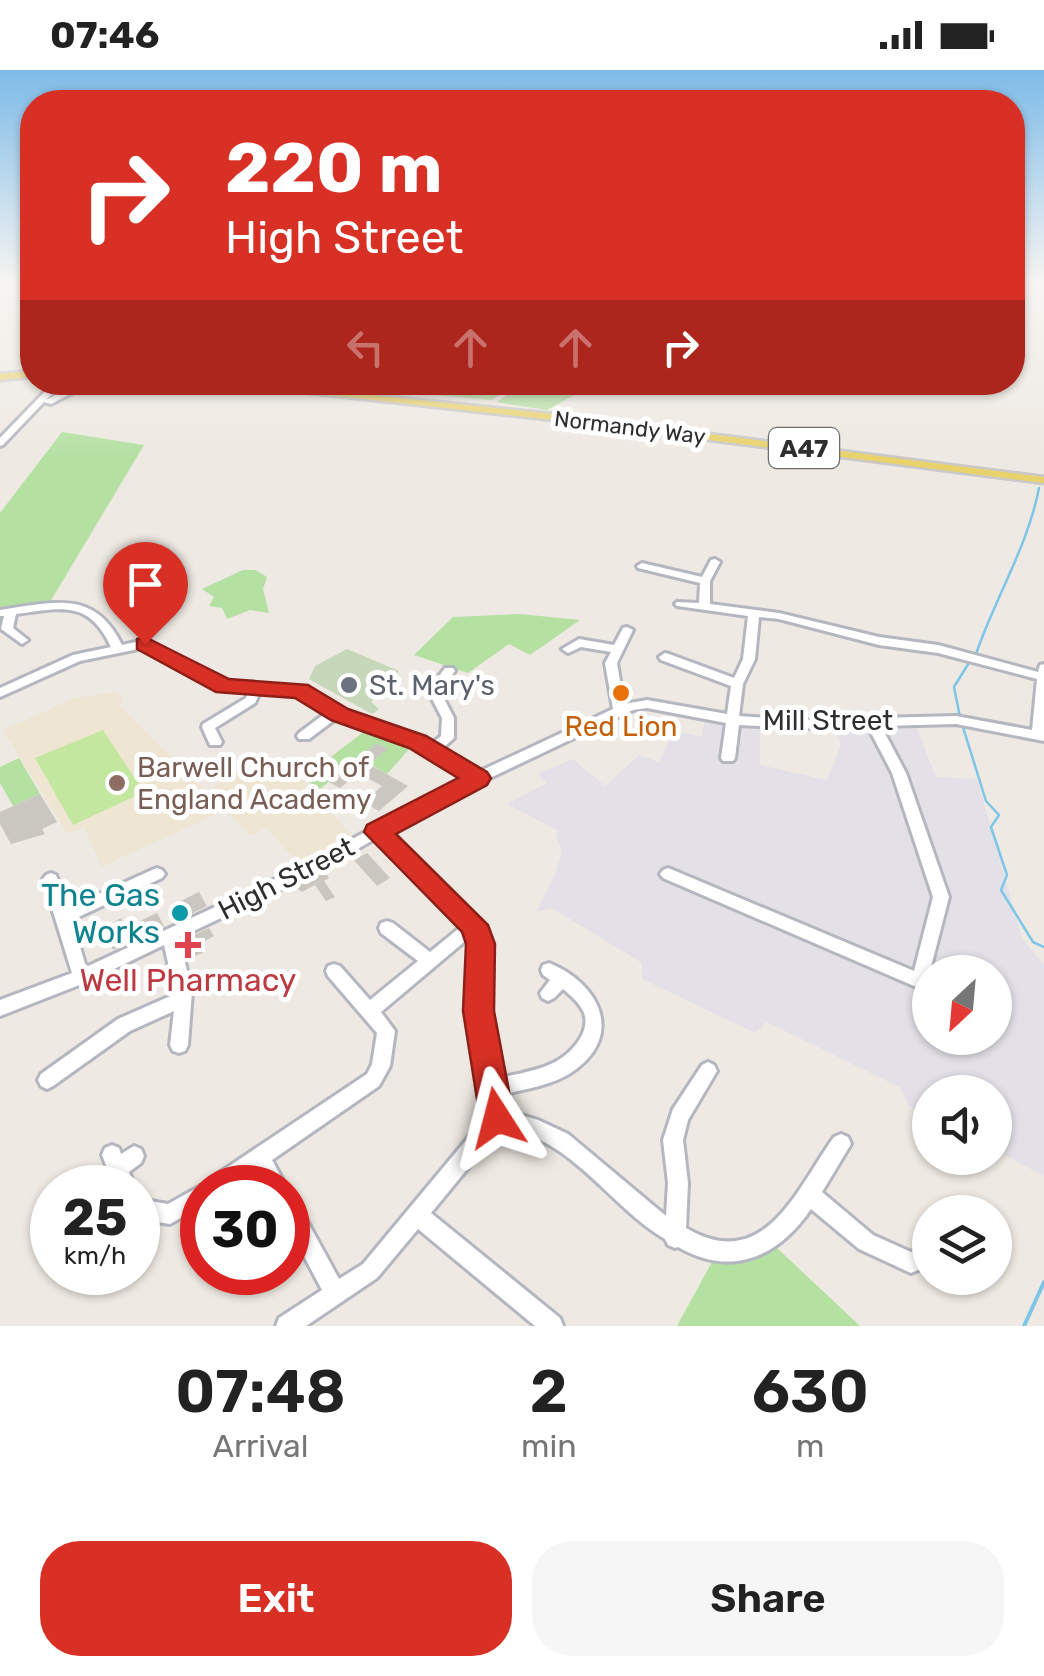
<!DOCTYPE html>
<style>
:root{--surface:#fff;--page:#f6f6f6;--text:#222;--muted:#767676;--accent:#d93025}
body{margin:0;font-family:Rubik,sans-serif;background:var(--page);color:var(--text);height:100vh;display:flex;flex-direction:column;font-size:38px;white-space:nowrap}
*{box-sizing:border-box;margin:0}
p{font-size:32px;color:var(--muted)}
.icon{flex:none;width:55px;height:55px;fill:none;stroke:currentColor;stroke-width:2;stroke-linecap:round;stroke-linejoin:round}
.map{position:relative;height:1256px;overflow:hidden}
.side{display:flex;flex-direction:column;background:var(--surface);flex:1}
.side>*{flex:none}
.banner{position:absolute;left:20px;top:20px;width:1005px;height:305px;border-radius:40px;box-shadow:0 2px 8px #0004;background:#d93025;color:#fff;overflow:hidden}
.needle{width:65px;rotate:206deg}
.buttons{position:absolute;left:912px;top:885px;display:grid;gap:20px}
.buttons a{display:grid;place-items:center;width:100px;height:100px;border-radius:50%;background:var(--surface);box-shadow:0 2px 8px #0004;font-size:50px}
.speed{position:absolute;left:30px;top:1095px;display:flex;gap:20px;font-size:50px;font-weight:700;text-align:center}
.speed>*{display:grid;place-content:center;width:130px;height:130px;border-radius:50%;background:var(--surface);box-shadow:0 2px 8px #0004;line-height:1}
.speed small{font-size:25px;font-weight:400}
.speed .limit{border:15px solid #d22;background:#fff;color:#111}
.pin{position:absolute;display:grid;place-items:center;width:85px;height:85px;color:#fff;margin:-102px -42px;border-radius:50% 50% 50% 0;rotate:-45deg;box-shadow:0 0 10px #0007}
.pin .icon{rotate:45deg}
.me{position:absolute;width:110px;margin:-55px;rotate:351deg;stroke-linejoin:round;filter:drop-shadow(0 0 8px #0008)}
.turn{display:flex;align-items:center;gap:35px;height:210px;padding:0 40px;font-size:45px}
.turn .icon{width:130px;height:130px;stroke-width:2.5}
.turn b{display:block;font-size:70px;line-height:85px}
.lanes{display:flex;align-items:center;height:95px;padding:0 40px;background:#0003;justify-content:center;gap:50px;direction:ltr}
.lanes .off{opacity:.35}
.eta{display:flex;justify-content:space-evenly;align-items:center;height:170px;text-align:center}
.eta b{font-size:60px;font-weight:600;line-height:70px}
.primary-button{display:flex;gap:20px;margin-top:auto;padding:20px 40px}
.primary-button a{flex:1;height:115px;border-radius:40px;background:var(--accent);color:#fff;font-size:40px;font-weight:600;line-height:115px;text-align:center}
.primary-button a+a{background:var(--page);color:var(--text)}
.status{display:flex;justify-content:space-between;align-items:center;height:70px;padding:0 50px;background:var(--surface);direction:ltr}
.status svg{height:28px;fill:currentColor}
.map>svg:first-child{display:block}
</style>
<div class="status"><b>07:46</b><svg viewBox="0 0 49 12"><path d="M0 12V9h3v3zM5 12V6h3v6zM10 12V3h3v9zM15 12V0h3v12zM26 1h20v11H26zM47 4h2v5h-2z"/></svg></div>
<div class="map">
<svg width="1044" height="1256" viewBox="0 0 1044 1256">
<rect width="100%" height="100%" fill="#eee9e2"/>
<path fill="#e3e1e7" fill-rule="evenodd" d="M706,641l54,6v48l67,15 14,-35 -8,-27 78,-4 25,63 41,2 45,159 22,27v211l-49,-26v-58h-65v25l-21,-11 -8,-18 -134,-66 -12,11 -113,-54v-16l-90,-55 -16,4 20,-40 6,-21 -6,-16 3,-4 -52,-27 40,-21 -9,-9 35,-15 32,27 34,-31 20,7 15,-31 28,6zM930,902h65v66h-65z"/>
<path fill="#eee6d3" d="M116,622l8,9 -5,4 88,87 53,-36h9l27,17 50,56 5,11 -48,29 -37,-42 -15,9 -26,-26 -124,57 -16,-39 -18,5 -64,-103 72,-32z"/>
<g fill="#b4e0a2">
<path d="M503,312l10,5 -22,13 -188,-17z"/>
<path d="M527,313v-1l69,1 -49,27 -51,-8z"/>
<path d="M62,362l82,13 -94,157 -50,6v-95z"/>
<path d="M243,500h13l11,7 -4,12 6,24 -19,-3 -23,9 -5,-11 -13,-2 5,-9 -12,-8z"/>
<path d="M520,544l60,6 -50,35 -21,-11 -41,29 -54,-18 39,-38z"/>
<path d="M365,661l47,15 -25,28 -17,-10 17,-15 -10,-6 -57,46 -17,-11z"/>
<path d="M19,688l21,36 -27,12 -13,-23v-16z"/>
<path d="M777,1178l83,78h-183l36,-66 37,1z"/>
</g>
<path fill="#c6d7ba" d="M347,579l52,22 -28,31 8,7 -7,5 -63,-35 6,-13z"/>
<path fill="#c4e79f" d="M103,660l41,62 -71,33 -38,-67z"/>
<g fill="none" stroke-linecap="round" stroke-linejoin="round">
<g stroke="#7dc6e8" stroke-width="2.5">
<path d="M976,584c19,-56 52,-108 63,-166"/>
<path d="M960,647l-6,-30 16,-26"/>
<path d="M962,654l24,77 13,14 -8,12 16,48 -6,15 32,52 11,5"/>
</g>
<path stroke="#7dc6e8" stroke-width="4" d="M1024,1256l20,-44"/>
</g>
<g fill="#cac7c0">
<path d="M377,673l11,6 -19,15 39,22 -29,25 -16,-9 19,-16 -24,-13 -18,15 -11,-6z"/>
<path d="M40,724l17,28 -15,7 3,5 -34,10 -11,-20v-12z"/>
<path d="M367,783l23,25 -13,8 -23,-26z"/>
<path d="M325,802l4,6 -5,3 11,16 -9,4 -11,-16 -13,7 -7,-5z"/>
<path d="M199,822l8,14 -30,15 -8,-14z"/>
<path d="M157,843l7,13 -51,24 -5,-12 5,-2 -4,-8 5,-6 7,-4 4,10z"/>
<path d="M209,858l5,8 -15,8 4,9 -15,5 -5,-18z"/>
</g>
<g fill="none" stroke-linecap="round" stroke-linejoin="round">
<defs>
<g id="minor">
<path d="M54,312l7,2 -15,16 36,-18 7,2 -38,20 -7,-2 -41,43 -3,1v-8z"/>
<path d="M715,489l5,3 -10,19v23l69,9 100,24 59,8 100,27 2,-7 4,-1v77l-88,-17 -75,2 25,47 43,124 -23,89 -6,2 -6,-2 -251,-108 -3,-4 3,-4 5,-2 5,2 241,101 19,-74 -41,-124 -24,-46 -69,1 -60,-3 -4,33 -2,3h-10l-2,-3 5,-35 -79,-15 -14,2 -179,85 -67,38 93,87 9,24 -1,67 11,67c18,-4 38,-7 54,-15 17,-8 38,-30 31,-50 -4,-10 -14,-18 -21,-24l-9,9 -6,3 -6,-3 -2,-5 10,-13 -7,-5 -2,-5 2,-5 6,-2c52,21 77,75 20,111 -20,12 -45,15 -67,21l3,15 33,10 30,14 98,82 2,-33 -5,-43 10,-31 29,-44 6,-3 6,3 3,6 -29,49 -5,20 5,43 -2,45c79,47 111,-40 148,-91l7,-3 7,3 3,7 -29,48 51,43 38,17 19,-8v21l-19,8 -52,-24 -48,-40c-33,48 -79,69 -133,38l-3,1 -7,-3 -3,-6c-44,-26 -74,-71 -119,-96 -14,-8 -29,-11 -45,-15l-70,85 129,105 3,8h-28l-117,-97 -41,49 -71,48h-30l3,-8 43,-28 -34,-64v-30l7,3 44,80 24,-15 124,-149 -17,-104 3,-67 -3,-7 -89,75 14,19 -5,35 -11,20 -107,74 15,28h-21l-9,-18 -25,18h-30v18l-32,18 -32,-5v-20l30,5 34,-19 3,1 2,-5 160,-107 5,-10 5,-31 -49,-57 -2,-5 2,-5 6,-2 6,2 30,34 48,-39 -37,-28 -2,-5 2,-5 6,-2 6,2 37,29 33,-27 -88,-86 -62,35 -134,64 13,53 -4,54 -3,6 -6,2 -6,-2 -3,-6 4,-34 -44,20 -77,55 -6,3 -6,-3 -3,-6 3,-6 77,-55 57,-25 -11,-49 -77,37 -87,34v-16l72,-27 -29,-94 3,-4 5,-2 5,2 12,33 84,-38 5,-2 5,2 3,4 -3,4 -90,42 14,47 217,-101 163,-89 -49,-29 -80,-30 -28,21h-10l-2,-3 2,-3 28,-21 -30,-17 -37,-3 -5,11 -40,25 7,14 -2,3h-10l-8,-18 1,-3 43,-26 2,-6 -28,-3 -77,-41 -63,13 -80,36v-9l73,-33 38,-8c-22,-48 -50,-39 -95,-33l-3,14 15,12 -6,4 -21,-15 3,-13h-4v-6c52,-7 94,-22 122,35l23,-5 4,1 77,41 78,6 41,23 86,33 10,-8 1,-18 -14,-27 17,-23h8l2,3 -15,20 14,27v20l-13,12 37,22 135,-63 -8,-46 6,-11 -30,-5 -13,6 -6,-4 17,-10 35,6 9,-17 4,-1 6,3 -16,33 7,41 23,-4 80,14 4,-28 -70,-26 -2,-3 6,-4 4,1 65,24 9,-19 5,-43 -71,-10 -2,-2 2,-2 22,1 1,-20 -62,-15 -1,-2 5,-3 60,14 9,-17zM759,547l20,2 100,26 59,8 99,26 -5,51 -76,-14 -157,4 -60,-4 4,-32 12,-25z"/>
<path d="M112,1075l7,3 2,6 13,-8 7,3 3,7 -3,7 -12,9 6,16h-20l-13,-33 3,-7z"/>
<path d="M955,1129l7,3 3,7 -1,3h-21l5,-10z"/>
</g>
<g id="major">
<path d="M32,301v6l-32,3v-6z"/>
<path d="M49,312h48l-27,7z"/>
<path d="M211,312h36l316,33 481,62v6l-481,-62z"/>
</g>
</defs>
<use href="#minor" stroke="#b5b7c0" stroke-width="6"/>
<use href="#major" stroke="#c9c9c9" stroke-width="5"/>
<use href="#minor" fill="#fff" fill-rule="evenodd"/>
<use href="#major" fill="#e9d26c" fill-rule="evenodd"/>
</g>
<linearGradient id="sky" x2="0" y2="1"><stop stop-color="#7dbbe8"/><stop offset="0.55" stop-color="#f7f5f2"/><stop offset="1" stop-color="#f7f5f2" stop-opacity="0"/></linearGradient>
<rect width="1044" height="387" fill="url(#sky)"/>
<path fill="#d93025" stroke="#8d1f18" stroke-width="2.5" d="M145,567l84,42 79,6 40,24 78,27 61,36 4,6 -4,7 -91,49 92,91 7,19 -1,67 20,107 -5,11 -12,5 -12,-5 -5,-11 -17,-107 3,-67 -4,-12 -98,-100 3,-7 91,-47 -49,-30 -78,-28 -36,-22 -79,-6 -79,-43v-10z"/>
<circle fill="#6b7280" stroke="#fff" stroke-width="4" cx="349" cy="615" r="10"/>
<circle fill="#e8710a" stroke="#fff" stroke-width="4" cx="621" cy="623" r="10"/>
<circle fill="#8d6e63" stroke="#fff" stroke-width="4" cx="117" cy="713" r="10"/>
<circle fill="#0f9aa8" stroke="#fff" stroke-width="4" cx="180" cy="843" r="10"/>
<path fill="#e0444e" stroke="#fff" stroke-width="4" d="M183 860h10v10h10v10h-10v10h-10v-10h-10v-10h10z"/>
<g text-anchor="middle" stroke-width="10" stroke-linejoin="round" paint-order="stroke">
<g font-size="22" fill="#2e2e2e" stroke="#fff">
<text transform="translate(630 357) rotate(7)" y="8">Normandy Way</text>
</g>
<rect fill="#fff" stroke="#6d6d6d" stroke-width="2.5" x="769" y="358" width="70" height="40" rx="8"/>
<g font-size="25" font-weight="bold" fill="#2e2e2e">
<text x="804" y="387">A47</text>
</g>
<g font-size="28" fill="#5b616d" stroke="#fff" text-anchor="start">
<text x="369" y="625">St. Mary's</text>
</g>
<g font-size="28" fill="#2e2e2e" stroke="#fff">
<text x="828" y="660">Mill Street</text>
<text transform="translate(286 808) rotate(-27)" y="10">High Street</text>
</g>
<g font-size="28" fill="#c56008" stroke="#fff">
<text x="621" y="666">Red Lion</text>
</g>
<g font-size="28" fill="#785e54" stroke="#fff" text-anchor="start">
<text x="137" y="707">Barwell Church of<tspan x="137" dy="32">England Academy</tspan></text>
</g>
<g font-size="32" fill="#0d838f" stroke="#fff" text-anchor="end">
<text x="160" y="836">The Gas<tspan x="160" dy="37">Works</tspan></text>
</g>
<g font-size="32" fill="#be3a42" stroke="#fff">
<text x="188" y="921">Well Pharmacy</text>
</g>
</g>
</svg>
<div class="buttons">
<a><svg class="needle" viewBox="-14 -14 28 28"><path d="M0-13l5 13h-10z" fill="#e53935"/><path d="M0 13l5-13h-10z" fill="#767676"/></svg></a>
<a><svg class="icon" aria-label="sound" viewBox="0 0 24 24"><path d="M4 9h4l5-4v14l-5-4H4zM17 9q2 3 0 6"/></svg></a>
<a><svg class="icon" aria-label="layers" viewBox="0 0 24 24"><path d="M12 4l9 5-9 5-9-5zM3 14l9 5 9-5"/></svg></a>
</div>
<div class="speed"><div>25<small>km/h</small></div><div class="limit">30</div></div>
<div class="pin" style="left:145px;top:574px;background:#d93025"><svg class="icon" aria-label="arrive" viewBox="0 0 24 24"><path d="M6 21V4h12l-3 4 3 4H6"/></svg></div>
<svg class="me" style="left:497px;top:1048px" viewBox="-20 -20 40 40"><path d="M0-17L14 15 0 8-14 15z" fill="#d93025" stroke="#fff" stroke-width="4"/></svg>
<div class="banner">
<div class="turn"><svg class="icon" aria-label="right" viewBox="0 0 24 24"><path d="M7 20v-9h11M14 6l5 5-5 5"/></svg><div><b>220 m</b>High Street</div></div>
<div class="lanes"><svg class="icon off" aria-label="left" viewBox="0 0 24 24"><path d="M17 20v-9H6M10 6l-5 5 5 5"/></svg><svg class="icon off" aria-label="ahead" viewBox="0 0 24 24"><path d="M12 20V5M6 11l6-6 6 6"/></svg><svg class="icon off" aria-label="ahead" viewBox="0 0 24 24"><path d="M12 20V5M6 11l6-6 6 6"/></svg><svg class="icon" aria-label="right" viewBox="0 0 24 24"><path d="M7 20v-9h11M14 6l5 5-5 5"/></svg></div>
</div>
</div>
<section class="side">
<div class="eta">
<div><b>07:48</b><p>Arrival</p></div>
<div><b>2</b><p>min</p></div>
<div><b>630</b><p>m</p></div>
</div>
<div class="primary-button"><a>Exit</a><a>Share</a></div>
</section>
